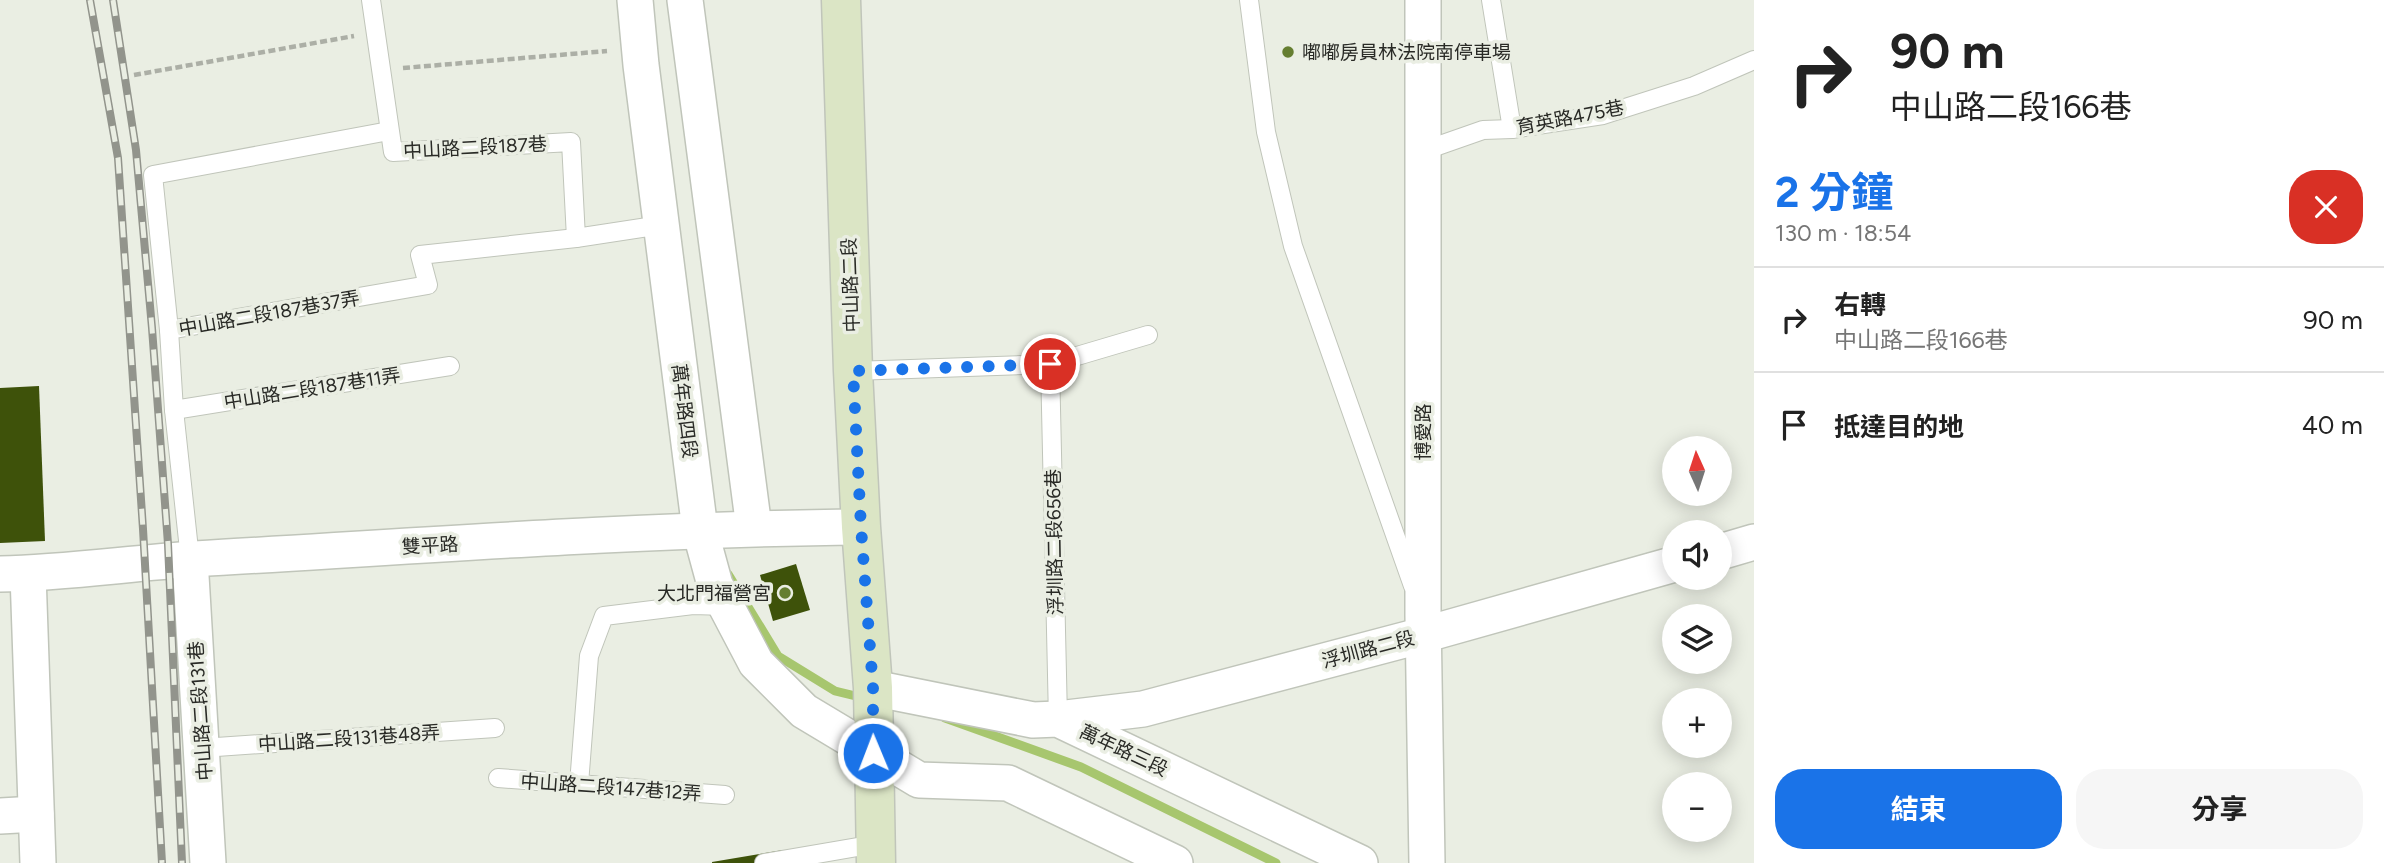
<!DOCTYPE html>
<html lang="zh-TW">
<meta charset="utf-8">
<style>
:root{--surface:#fff;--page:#f6f6f6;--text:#222;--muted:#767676;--line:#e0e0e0;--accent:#1a73e8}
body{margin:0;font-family:Figtree,"Noto Sans TC",sans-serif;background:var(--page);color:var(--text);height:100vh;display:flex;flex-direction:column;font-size:26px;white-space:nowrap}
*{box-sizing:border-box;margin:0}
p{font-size:23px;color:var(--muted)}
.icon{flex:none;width:38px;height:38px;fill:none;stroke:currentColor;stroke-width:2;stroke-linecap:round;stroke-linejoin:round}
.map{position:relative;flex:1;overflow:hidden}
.panel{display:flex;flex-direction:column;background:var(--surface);width:630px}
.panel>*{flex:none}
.banner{background:#fff;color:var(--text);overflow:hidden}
.needle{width:46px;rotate:357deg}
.fabs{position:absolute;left:1662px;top:436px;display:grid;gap:14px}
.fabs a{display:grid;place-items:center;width:70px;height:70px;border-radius:50%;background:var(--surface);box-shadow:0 4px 18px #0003;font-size:35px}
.pin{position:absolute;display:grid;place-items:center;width:60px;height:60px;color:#fff;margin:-30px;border:4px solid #fff;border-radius:50%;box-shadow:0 2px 7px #0007}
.me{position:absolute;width:77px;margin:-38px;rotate:359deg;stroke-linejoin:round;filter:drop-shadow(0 0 5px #0008)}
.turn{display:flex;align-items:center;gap:24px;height:147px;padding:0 21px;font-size:32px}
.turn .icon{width:91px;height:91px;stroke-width:2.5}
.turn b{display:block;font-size:49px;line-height:60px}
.round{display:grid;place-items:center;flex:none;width:74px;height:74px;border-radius:28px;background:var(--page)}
.head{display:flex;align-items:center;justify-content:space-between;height:119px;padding:0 21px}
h1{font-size:42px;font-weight:700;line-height:52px;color:var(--accent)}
.primary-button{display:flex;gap:14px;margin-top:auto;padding:14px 21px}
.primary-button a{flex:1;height:80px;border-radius:28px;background:var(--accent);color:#fff;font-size:28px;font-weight:700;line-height:80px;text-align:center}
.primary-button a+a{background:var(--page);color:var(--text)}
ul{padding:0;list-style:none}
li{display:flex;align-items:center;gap:21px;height:105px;padding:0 21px;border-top:2px solid var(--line)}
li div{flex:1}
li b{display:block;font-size:26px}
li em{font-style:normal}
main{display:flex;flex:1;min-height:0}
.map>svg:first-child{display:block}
</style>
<main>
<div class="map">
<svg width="1754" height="863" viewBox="0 0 1754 863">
<rect width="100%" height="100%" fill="#eaeee3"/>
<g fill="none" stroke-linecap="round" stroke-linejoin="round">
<g stroke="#a7c66e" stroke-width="9">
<path d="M728,574l50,82 57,35 29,7"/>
<path d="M945,718l136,49 195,96"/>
</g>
</g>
<g fill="#3e520a">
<path d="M39,386l6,155 -45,2v-155z"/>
<path d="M796,564l14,46 -37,11 -13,-46z"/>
<path d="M783,850l2,13h-73v-1z"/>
</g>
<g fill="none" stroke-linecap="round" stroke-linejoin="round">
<defs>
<g id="lane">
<path d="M371,0l22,152 178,-10 5,96 85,-13"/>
<path d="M1249,0l17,132 27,114 120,340"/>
<path d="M1491,0l21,129"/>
<path d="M389,131l-236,44 16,155 259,-45 -8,-30 156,-17"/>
<path d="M1423,151l60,-21 29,-1 91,-14 91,-29 60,-26"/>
<path d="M169,330l5,80 16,149"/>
<path d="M1050,364l8,355"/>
<path d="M853,371l197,-7 98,-29"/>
<path d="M174,410l276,-44"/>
<path d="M202,748l293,-20"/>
<path d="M498,778l227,17"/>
<path d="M579,784l10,-128 15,-40 89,-11 33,1"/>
<path d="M764,863l111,-19"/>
</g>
<g id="street">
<path d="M635,0l6,65 59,465 15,55 41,78 48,48 115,69 89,3 167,80"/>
<path d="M685,0l69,528"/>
<path d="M1423,0v616l4,247"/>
<path d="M1720,552l34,-10"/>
<path d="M190,559l18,304"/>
<path d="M0,574c65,-1 130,-11 195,-15 222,-13 444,-30 666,-32"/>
<path d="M28,574l10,289"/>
<path d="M873,688l160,32 25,-1 302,144"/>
<path d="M1058,719l85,-10 280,-74 252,-71"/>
<path d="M0,816l36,-2"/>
</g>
<path id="secondary" d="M841,0l12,371 8,156 12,161 3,175"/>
</defs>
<use href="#lane" stroke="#c0c5ba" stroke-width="20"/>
<use href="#street" stroke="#c0c5ba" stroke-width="38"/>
<use href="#secondary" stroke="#c0c5ba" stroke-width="41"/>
<g stroke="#acafa6" stroke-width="4.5" stroke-dasharray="7 3.5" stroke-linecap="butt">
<path d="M403,68l204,-17"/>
<path d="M134,75l220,-39"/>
</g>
<use href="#lane" stroke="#fff" stroke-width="18"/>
<use href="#street" stroke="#fff" stroke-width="35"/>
<use href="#secondary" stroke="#dbe5c5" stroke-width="38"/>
<defs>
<g id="rail">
<path d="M90,0l28,158 25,371 19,334"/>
<path d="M113,0l23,150 16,178 16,216 14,319"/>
</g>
</defs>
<use href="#rail" stroke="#92948c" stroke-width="8"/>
<use href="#rail" stroke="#eaeee3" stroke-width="5" stroke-dasharray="16" stroke-linecap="butt"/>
</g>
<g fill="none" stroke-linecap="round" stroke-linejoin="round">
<path stroke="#1a73e8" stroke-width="12" stroke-dasharray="0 21.6" d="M873,753v-65l-12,-161 -8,-156 197,-7"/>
</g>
<g fill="#657e31" stroke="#eaeee3" stroke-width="2.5">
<circle cx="1288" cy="52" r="7"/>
<circle cx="785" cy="593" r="7"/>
</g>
<g text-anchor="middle" stroke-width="7" stroke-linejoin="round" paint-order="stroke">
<g font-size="19" fill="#292a26" stroke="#eaeee3" text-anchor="start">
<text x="1302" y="59">嘟嘟房員林法院南停車場</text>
<text x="771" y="600" text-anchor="end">大北門福營宮</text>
</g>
<g font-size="19" fill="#292a26" stroke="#eaeee3">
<text transform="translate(1570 117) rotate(-11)" y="7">育英路475巷</text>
<text transform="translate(475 147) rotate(-3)" y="7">中山路二段187巷</text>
<text transform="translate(850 285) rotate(-92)" y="7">中山路二段</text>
<text transform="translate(269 313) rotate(-10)" y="7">中山路二段187巷37弄</text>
<text transform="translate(312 388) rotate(-9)" y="7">中山路二段187巷11弄</text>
<text transform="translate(685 411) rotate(83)" y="7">萬年路四段</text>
<text transform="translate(1423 432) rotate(-90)" y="7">博愛路</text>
<text transform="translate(1054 542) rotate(-91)" y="7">浮圳路二段656巷</text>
<text transform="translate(430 545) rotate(-3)" y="7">雙平路</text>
<text transform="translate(1368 649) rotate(-15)" y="7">浮圳路二段</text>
<text transform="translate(200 711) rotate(-94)" y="7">中山路二段131巷</text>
<text transform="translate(349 738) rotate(-4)" y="7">中山路二段131巷48弄</text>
<text transform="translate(1124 750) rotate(25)" y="7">萬年路三段</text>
<text transform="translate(611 787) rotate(4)" y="7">中山路二段147巷12弄</text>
</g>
</g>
</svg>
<div class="fabs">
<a><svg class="needle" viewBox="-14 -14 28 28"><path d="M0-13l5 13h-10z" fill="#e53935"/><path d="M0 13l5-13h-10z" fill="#767676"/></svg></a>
<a><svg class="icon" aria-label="sound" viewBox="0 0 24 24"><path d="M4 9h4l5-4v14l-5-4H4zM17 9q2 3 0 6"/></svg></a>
<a><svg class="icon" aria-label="layers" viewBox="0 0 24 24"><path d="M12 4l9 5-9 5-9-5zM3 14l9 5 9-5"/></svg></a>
<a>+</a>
<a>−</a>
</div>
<div class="pin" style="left:1050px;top:364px;background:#d93025"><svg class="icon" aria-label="arrive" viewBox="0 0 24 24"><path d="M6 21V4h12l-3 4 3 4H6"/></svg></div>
<svg class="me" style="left:873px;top:753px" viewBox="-20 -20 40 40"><circle r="17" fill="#1a73e8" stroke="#fff" stroke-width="3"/><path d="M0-11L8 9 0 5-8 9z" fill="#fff"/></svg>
</div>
<section class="panel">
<div class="banner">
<div class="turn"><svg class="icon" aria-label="right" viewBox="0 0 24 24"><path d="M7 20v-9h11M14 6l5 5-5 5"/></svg><div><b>90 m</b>中山路二段166巷</div></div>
</div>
<div class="head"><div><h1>2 分鐘</h1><p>130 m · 18:54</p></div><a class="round" style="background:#d93025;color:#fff"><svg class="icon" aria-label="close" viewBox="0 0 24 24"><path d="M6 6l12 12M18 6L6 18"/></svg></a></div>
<ul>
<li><svg class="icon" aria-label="right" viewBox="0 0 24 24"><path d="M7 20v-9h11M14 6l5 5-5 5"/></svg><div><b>右轉</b><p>中山路二段166巷</p></div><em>90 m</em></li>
<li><svg class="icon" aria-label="arrive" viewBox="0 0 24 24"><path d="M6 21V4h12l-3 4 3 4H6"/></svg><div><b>抵達目的地</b></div><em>40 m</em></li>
</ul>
<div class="primary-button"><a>結束</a><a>分享</a></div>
</section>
</main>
